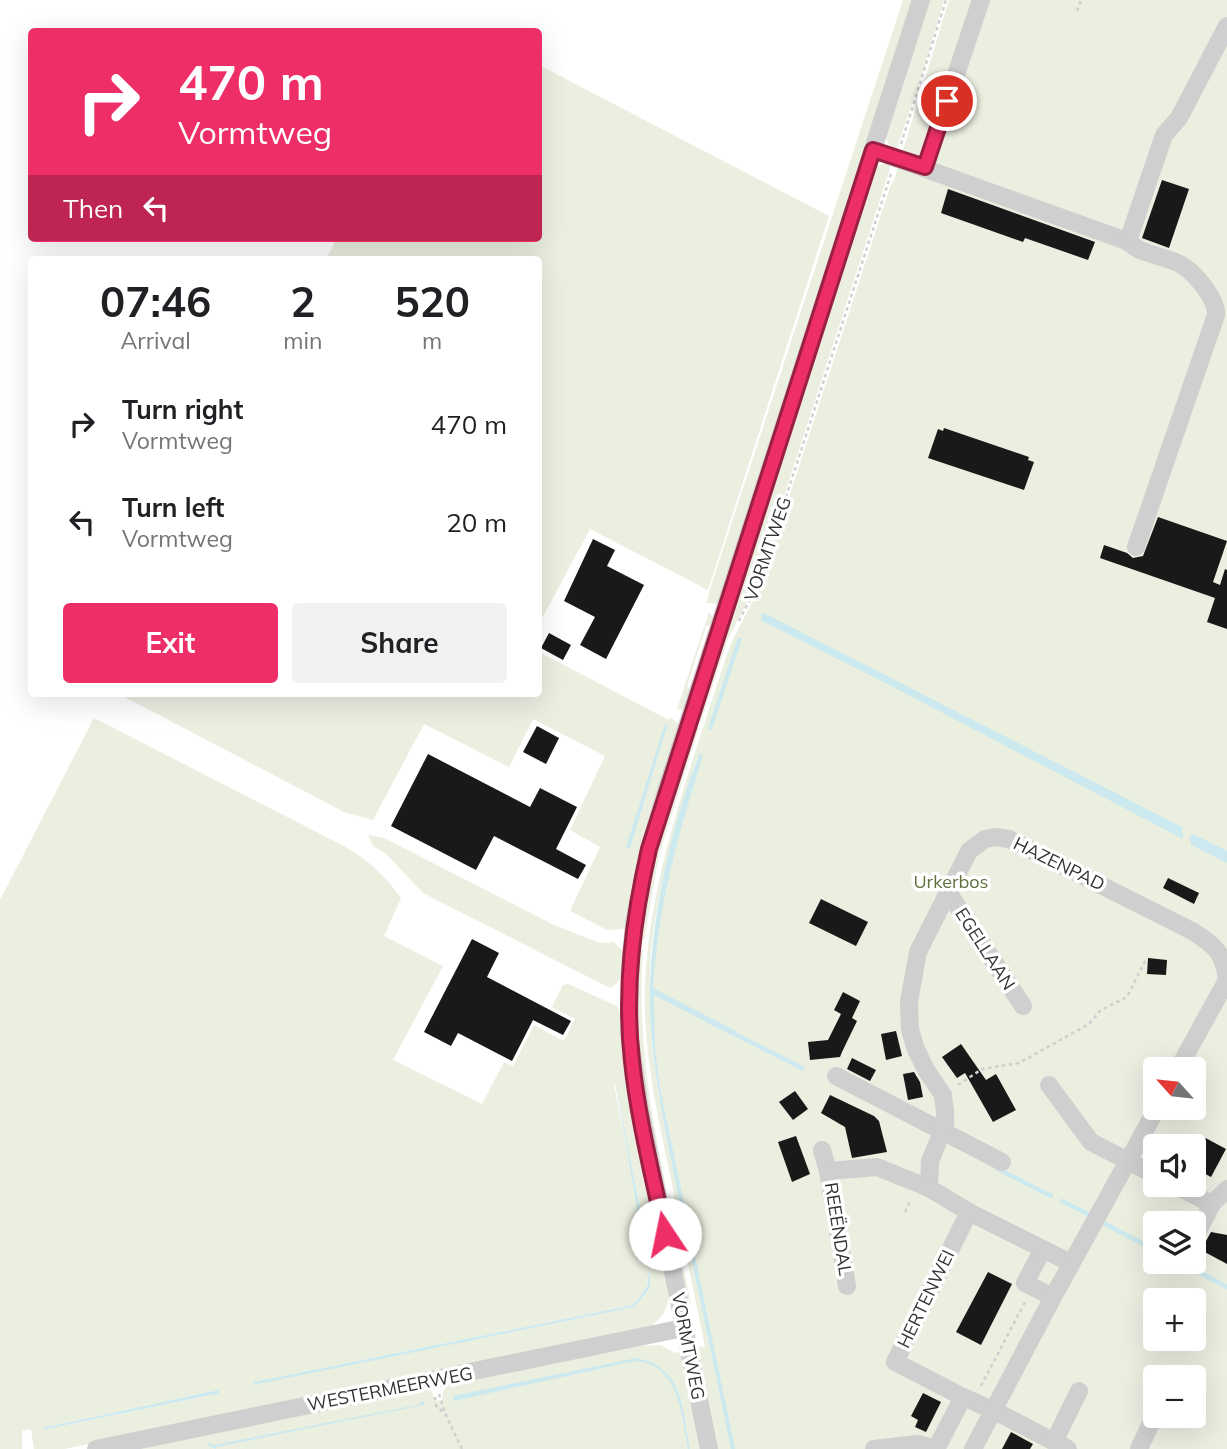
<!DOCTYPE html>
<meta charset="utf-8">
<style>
:root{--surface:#fff;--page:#f2f2f2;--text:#202124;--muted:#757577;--accent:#ee2f67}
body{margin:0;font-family:Mulish,sans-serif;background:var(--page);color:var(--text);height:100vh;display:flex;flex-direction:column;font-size:26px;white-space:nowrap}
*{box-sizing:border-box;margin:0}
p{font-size:23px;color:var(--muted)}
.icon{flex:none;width:38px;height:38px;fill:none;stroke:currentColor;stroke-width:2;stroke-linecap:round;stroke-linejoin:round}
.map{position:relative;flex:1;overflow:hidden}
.details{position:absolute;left:28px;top:256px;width:514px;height:441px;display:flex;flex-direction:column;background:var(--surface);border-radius:7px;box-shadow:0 7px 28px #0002}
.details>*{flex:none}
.hud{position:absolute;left:28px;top:28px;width:514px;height:214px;border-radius:7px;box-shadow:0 7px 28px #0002;background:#ee2f67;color:#fff;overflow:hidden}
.needle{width:46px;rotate:297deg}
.controls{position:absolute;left:1143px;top:1057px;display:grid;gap:14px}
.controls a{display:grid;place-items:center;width:63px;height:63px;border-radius:7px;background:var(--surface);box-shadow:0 7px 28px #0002;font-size:35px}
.pin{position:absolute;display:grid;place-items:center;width:60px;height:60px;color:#fff;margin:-30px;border:4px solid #fff;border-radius:50%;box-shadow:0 2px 7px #0007}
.me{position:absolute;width:77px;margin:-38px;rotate:349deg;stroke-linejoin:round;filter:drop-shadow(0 0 5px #0008)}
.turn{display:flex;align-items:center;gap:24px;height:147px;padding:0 35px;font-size:32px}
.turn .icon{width:91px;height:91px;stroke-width:2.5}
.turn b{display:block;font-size:49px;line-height:60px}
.then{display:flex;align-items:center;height:66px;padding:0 35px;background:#0003;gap:14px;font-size:26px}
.eta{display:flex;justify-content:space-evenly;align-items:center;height:119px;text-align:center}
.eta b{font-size:42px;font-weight:700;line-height:49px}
.primary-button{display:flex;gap:14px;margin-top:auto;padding:14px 35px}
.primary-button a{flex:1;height:80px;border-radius:7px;background:var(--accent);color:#fff;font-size:28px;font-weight:700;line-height:80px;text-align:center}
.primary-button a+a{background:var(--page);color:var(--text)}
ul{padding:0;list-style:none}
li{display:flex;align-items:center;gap:21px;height:98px;padding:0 35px}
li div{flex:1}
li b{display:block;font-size:26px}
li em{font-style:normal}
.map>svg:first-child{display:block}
</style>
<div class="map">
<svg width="1227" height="1449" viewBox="0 0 1227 1449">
<rect width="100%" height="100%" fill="#fff"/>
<g fill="#ebefe0" fill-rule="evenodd">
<path d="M903,0h13l-197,604 -12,-1 2,-11z"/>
<path d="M927,0h17l-22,75 -26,75 -7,-5 -5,-11z"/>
<path d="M949,0h278v1449h-1102l302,-62 4,3 5,11 6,-1 1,-8 5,-9 192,-37 21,-1 14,8 18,-4v-3l12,1c-12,-59 -24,-118 -36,-177 -13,-61 -26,-122 -24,-184 5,-114 47,-221 81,-329l8,-20 25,-48 132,-405 2,-1zM701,753l-39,136 -12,103c-2,-65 16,-131 36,-193 4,-14 7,-34 15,-46zM650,993l6,68 16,99 38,186 -52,-255 -6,-47zM1155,1069h39v39h-39zM1155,1146h39v39h-39zM1155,1223h39v39h-39zM1155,1300h39v39h-39zM1155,1377h39v39h-39z"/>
<path d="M539,65l290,151 -121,374 -118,-61 -51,95v-365h-213l11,-21h202z"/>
<path d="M884,164h7l-3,11 -134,414 -26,50 -27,82 -7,-2 179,-552z"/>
<path d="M709,612l6,8 -2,5 -7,1 -19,60 5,5 -8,19 -7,-1z"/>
<path d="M539,652l130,68 1,-3 11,9 -53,197 -5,6 -16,1 -37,-19 30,-64 -30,-17 35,-74 -72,-37 -24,48 -85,-43 -51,96 -29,-8 -227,-119h422z"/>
<path d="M94,718l250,128c24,14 41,29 57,52l-17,38 59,30 -50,94 89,44 22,-42 9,4 21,-41 30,16 11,-22 -23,-12 11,-22 5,-1 49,22 5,10 47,278c-1,15 -7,25 -20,33l-584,122h-31l-3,-20 -9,2v18h-22v-549zM615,1083l30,148 -2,2 -29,-148zM649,1269l1,19 -16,19 -381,77 1,-2 379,-77 14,-18zM218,1390l2,3 -178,37 1,-2z"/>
<path d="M692,725l7,3 -40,127 -15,85 -5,2 4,-39z"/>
<path d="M368,835l16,3 172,88 44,17 14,-1 10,10c-1,14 0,30 -14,36l-187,-95 -37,-39 -13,-8z"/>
<path d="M638,947l5,3c-9,120 24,237 48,354l-6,2 -49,-254z"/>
</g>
<g fill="#cce9ef">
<path d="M764,613l418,214 1,12 -290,-152 -131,-66 -1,-6z"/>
<path d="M738,637l4,2 -30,90 -2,1 -2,-2z"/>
<path d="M668,723l-38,125 -4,-1 38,-120z"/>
<path d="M700,753l3,3c-25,78 -45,150 -50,232l83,43 1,4 -4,1 -79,-41 1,54 5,39 75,361h-4c-17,-85 -35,-169 -53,-254 -13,-68 -29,-135 -28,-204 1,-74 22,-169 50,-238z"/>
<path d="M1193,834l34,17v12l-36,-18 -1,-10z"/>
<path d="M615,1083l30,149 -1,1 -4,-9z"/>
<path d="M650,1265v23l-16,19 -381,78 1,-3 379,-77 14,-18z"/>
<path d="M636,1358c48,9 46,51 54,91h-2c-7,-36 -8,-84 -53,-88l-181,40 -1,-5z"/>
<path d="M218,1390l2,3 -178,37 1,-2z"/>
<path d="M424,1401v4l-6,1 -202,41v2l-8,-4 1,-2 5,2 203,-40z"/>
</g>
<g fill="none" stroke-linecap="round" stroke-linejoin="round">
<g stroke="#cce9ef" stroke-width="4.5">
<path d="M737,1035l65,33"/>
<path d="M998,1169l53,27"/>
<path d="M1062,1201l28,14"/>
<path d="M1105,1224l50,26"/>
<path d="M1179,1262l48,25"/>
</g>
</g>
<g fill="#191919">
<path d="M1162,180l27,9 -20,59 -27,-10z"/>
<path d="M948,189l147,53 -7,18 -63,-22 -2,4 -82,-29z"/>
<path d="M944,428l85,29 -1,3 6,2 -10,28 -96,-32 10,-29 5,2z"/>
<path d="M1158,517l69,24 -14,41 7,3 5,-16 2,1v59l-20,-7 8,-24 -115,-40 4,-13 23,8 6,5 10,-2z"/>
<path d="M593,539l22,11 -8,16 37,19 -38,74 -26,-14 15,-28 -31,-16z"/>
<path d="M549,633l22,12 -8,15 -22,-12z"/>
<path d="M537,726l22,12 -13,26 -23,-12z"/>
<path d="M428,754l102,53 10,-19 37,19 -21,42 30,16 -8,14 -84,-43 -18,34 -85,-44z"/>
<path d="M1168,878l31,15 -5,11 -31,-16z"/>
<path d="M821,899l47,23 -12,24 -47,-23z"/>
<path d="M472,939l27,14 -12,24 84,44 -8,14 -30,-15 -21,41 -54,-28 -7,13 -27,-14z"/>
<path d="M1148,958l19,2 -1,15 -19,-1z"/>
<path d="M843,992l17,9 -8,17 5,3 -15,31 -2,5 -30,3 -2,-18 20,-2 13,-26 -7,-4z"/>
<path d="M896,1031l6,25 -16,4 -5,-26z"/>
<path d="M961,1044l25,36 10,-6 20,36 -23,12 -28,-49 -8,5 -15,-21z"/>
<path d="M852,1058l24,12 -6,11 -23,-12z"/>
<path d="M914,1072l6,10 3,15 -15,3 -5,-26z"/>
<path d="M795,1091l13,18 -15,11 -14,-18z"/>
<path d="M830,1095l44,21 5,5 8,31 -35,6 -7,-31 -24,-14z"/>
<path d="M1200,1135l26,14 -15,28 -17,-9v-20z"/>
<path d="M796,1136l14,38 -18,8 -14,-40z"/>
<path d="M1211,1232l16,3v29l-26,-14z"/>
<path d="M988,1272l24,12 -31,61 -25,-13z"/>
<path d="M923,1393l18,9 -15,30 -11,-5 3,-7 -7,-4z"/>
<path d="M1011,1432l22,12 -3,5h-28z"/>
</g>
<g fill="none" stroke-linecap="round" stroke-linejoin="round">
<g stroke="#cfcfcf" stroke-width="2.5" stroke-dasharray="3.5 3.5" stroke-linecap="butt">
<path d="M1077,11l4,-11"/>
<path d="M901,144l45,-144"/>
<path d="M739,621l18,-35 134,-412"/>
<path d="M958,1085l24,-16 37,-6 70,-39 12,-14 26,-13 18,-36"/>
<path d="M905,1212l6,-13"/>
<path d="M981,1386l44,-84"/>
<path d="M439,1394l6,19 17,36"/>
<path d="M435,1397l1,9 8,7"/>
</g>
<g stroke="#cfcfcf" stroke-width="18">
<path d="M873,150l248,89c8,2 12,8 19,11 12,5 26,8 38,13 14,6 39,35 38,52l-80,232"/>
<path d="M925,167l56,-167"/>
<path d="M1128,241l36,-106 15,-17 48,-92"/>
<path d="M948,892l75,114"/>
<path d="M836,1076l166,86"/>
<path d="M1049,1085l42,57 64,33"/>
<path d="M822,1150l6,21"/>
<path d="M1174,1185l38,19 15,-15"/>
<path d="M1194,1239l18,-35"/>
<path d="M1043,1249l-18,34 28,14"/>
<path d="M1071,1263l-102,-51 -40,-24 1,-27 15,-36v-13l-2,-17 -17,-25 -11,-23 -5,-18 -1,-27 9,-50 51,-101 16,-12 10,-2 14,2 185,93c21,14 30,21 33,48l-49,89"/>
<path d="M847,1286l-19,-115 49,-4 52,21"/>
<path d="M963,1397l30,13 75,39"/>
<path d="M1054,1442l25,-51"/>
<path d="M96,1449l587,-121"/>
<path d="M709,1449l-69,-340 -11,-76 1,-65 4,-45 15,-74 17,-58 255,-791"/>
<path d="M874,1449l44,-5 17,5"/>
<path d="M936,1449l27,-52 -68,-35 74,-150"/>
<path d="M973,1449l80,-152 104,-189"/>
<path d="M1139,1449l14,-30"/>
</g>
</g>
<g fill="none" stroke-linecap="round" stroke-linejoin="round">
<defs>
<path id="route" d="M665,1234c-12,-57 -27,-115 -33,-173 -8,-72 1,-142 17,-212l224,-699 52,17 22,-66"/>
</defs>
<use href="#route" stroke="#9b1f43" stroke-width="18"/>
<use href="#route" stroke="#ee2f67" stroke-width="12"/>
</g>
<g text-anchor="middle" stroke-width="7" stroke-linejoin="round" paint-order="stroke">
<g font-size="18" fill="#323232" stroke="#fff">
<text transform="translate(768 549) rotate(-71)" y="6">VORMTWEG</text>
<text transform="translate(1059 864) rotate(26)" y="6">HAZENPAD</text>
<text transform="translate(985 949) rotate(57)" y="6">EGELLAAN</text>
<text transform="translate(838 1229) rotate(81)" y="6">REEËNDAL</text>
<text transform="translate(926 1299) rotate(-64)" y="6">HERTENWEI</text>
<text transform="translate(688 1346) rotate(79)" y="6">VORMTWEG</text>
<text transform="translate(390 1389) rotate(-11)" y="6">WESTERMEERWEG</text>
</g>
<g font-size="18" fill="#60713c" stroke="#fff">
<text x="951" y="888">Urkerbos</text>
</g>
</g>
</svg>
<div class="controls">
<a><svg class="needle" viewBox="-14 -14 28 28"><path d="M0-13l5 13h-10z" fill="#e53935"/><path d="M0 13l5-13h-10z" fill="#757577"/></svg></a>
<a><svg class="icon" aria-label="sound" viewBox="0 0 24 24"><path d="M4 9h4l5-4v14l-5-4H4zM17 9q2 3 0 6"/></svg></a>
<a><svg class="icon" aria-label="layers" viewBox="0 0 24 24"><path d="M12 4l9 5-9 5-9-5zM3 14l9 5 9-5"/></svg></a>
<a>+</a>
<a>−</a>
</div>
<div class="pin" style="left:947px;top:101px;background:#d93025"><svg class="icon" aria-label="arrive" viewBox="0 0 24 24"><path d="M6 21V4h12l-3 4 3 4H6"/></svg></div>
<svg class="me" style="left:665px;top:1234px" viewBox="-20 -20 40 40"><circle r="19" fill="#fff"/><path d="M0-13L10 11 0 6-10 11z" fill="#ee2f67"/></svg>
<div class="hud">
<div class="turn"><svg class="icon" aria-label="right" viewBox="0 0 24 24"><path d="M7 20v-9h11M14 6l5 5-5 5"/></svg><div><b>470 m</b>Vormtweg</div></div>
<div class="then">Then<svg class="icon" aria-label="left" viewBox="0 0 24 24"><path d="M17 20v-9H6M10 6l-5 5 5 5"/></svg></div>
</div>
<section class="details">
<div class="eta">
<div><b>07:46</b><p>Arrival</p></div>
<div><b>2</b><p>min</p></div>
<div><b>520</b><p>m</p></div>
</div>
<ul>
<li><svg class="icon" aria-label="right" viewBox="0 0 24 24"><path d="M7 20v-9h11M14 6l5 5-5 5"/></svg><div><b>Turn right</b><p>Vormtweg</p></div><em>470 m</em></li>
<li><svg class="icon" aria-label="left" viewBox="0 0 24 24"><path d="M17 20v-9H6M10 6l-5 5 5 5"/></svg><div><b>Turn left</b><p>Vormtweg</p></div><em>20 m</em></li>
</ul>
<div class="primary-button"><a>Exit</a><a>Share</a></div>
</section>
</div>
